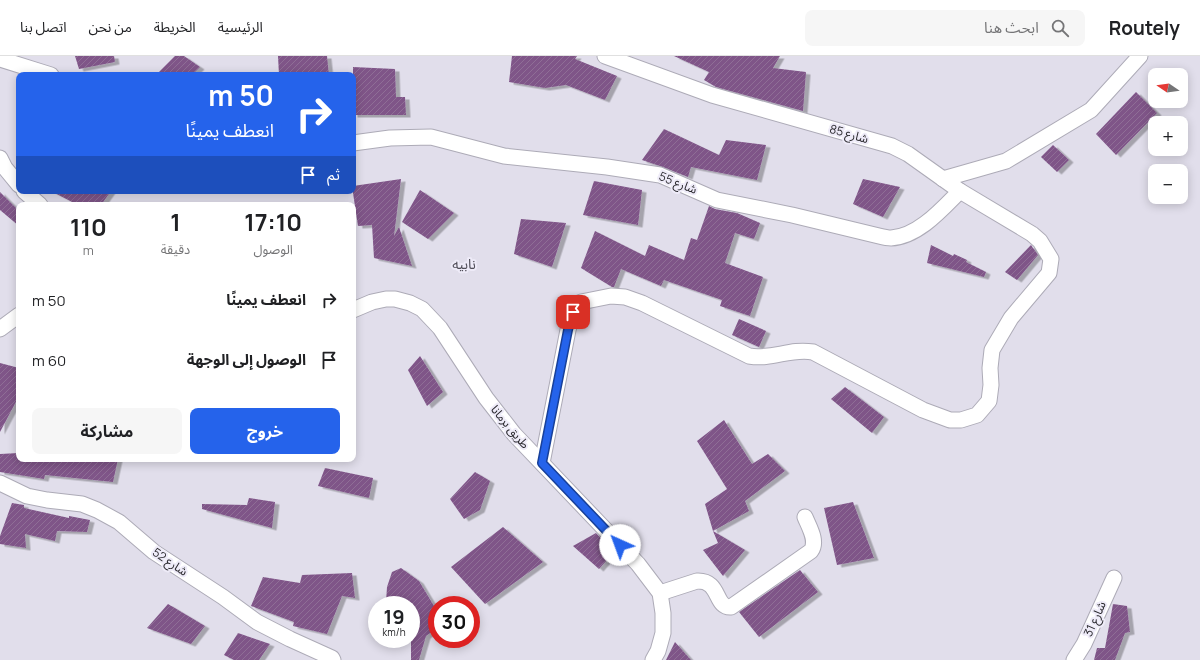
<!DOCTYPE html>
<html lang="ar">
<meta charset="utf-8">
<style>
:root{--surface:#fff;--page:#f6f6f6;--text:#202124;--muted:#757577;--line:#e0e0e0;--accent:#2563eb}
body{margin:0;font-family:Manrope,"Noto Sans Arabic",sans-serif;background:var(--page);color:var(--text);direction:rtl;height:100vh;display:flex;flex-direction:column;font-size:15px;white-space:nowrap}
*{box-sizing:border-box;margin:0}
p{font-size:13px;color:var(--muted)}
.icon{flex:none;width:22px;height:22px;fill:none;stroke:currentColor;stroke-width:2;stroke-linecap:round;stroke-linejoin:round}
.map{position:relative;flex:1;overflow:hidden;direction:ltr}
.panel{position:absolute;left:16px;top:146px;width:340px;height:260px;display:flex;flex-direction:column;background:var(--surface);border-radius:8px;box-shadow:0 2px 10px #0003;direction:rtl}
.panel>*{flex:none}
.hud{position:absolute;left:16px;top:16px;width:340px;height:122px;border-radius:8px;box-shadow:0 2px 10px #0003;direction:rtl;background:#2563eb;color:#fff;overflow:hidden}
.needle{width:26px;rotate:283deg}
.buttons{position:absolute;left:1148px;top:12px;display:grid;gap:8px}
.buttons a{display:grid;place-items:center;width:40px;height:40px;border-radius:8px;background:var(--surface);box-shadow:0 2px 10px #0003;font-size:20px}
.speed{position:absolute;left:368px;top:540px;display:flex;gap:8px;font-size:20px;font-weight:700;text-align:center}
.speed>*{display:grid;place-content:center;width:52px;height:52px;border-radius:50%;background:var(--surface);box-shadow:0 2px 10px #0003;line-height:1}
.speed small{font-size:10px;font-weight:400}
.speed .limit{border:6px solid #d22;background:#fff;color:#111}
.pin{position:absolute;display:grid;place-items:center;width:34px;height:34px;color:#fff;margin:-17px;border-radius:8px;box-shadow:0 2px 6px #0006}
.me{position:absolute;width:44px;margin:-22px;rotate:317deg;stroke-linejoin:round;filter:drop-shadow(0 0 3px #0008)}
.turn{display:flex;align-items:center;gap:14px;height:84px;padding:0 16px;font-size:18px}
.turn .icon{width:52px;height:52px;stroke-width:2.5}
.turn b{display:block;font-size:28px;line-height:34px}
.then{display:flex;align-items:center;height:38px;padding:0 16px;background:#0003;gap:8px;font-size:15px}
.eta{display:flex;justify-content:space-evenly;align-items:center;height:68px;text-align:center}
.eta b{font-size:24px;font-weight:700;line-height:28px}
.cta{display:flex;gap:8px;margin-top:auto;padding:8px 16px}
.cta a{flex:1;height:46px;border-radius:8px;background:var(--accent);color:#fff;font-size:16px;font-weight:700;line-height:46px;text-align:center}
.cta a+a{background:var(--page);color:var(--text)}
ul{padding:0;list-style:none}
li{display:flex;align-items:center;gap:12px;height:60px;padding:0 16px}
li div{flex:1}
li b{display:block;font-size:15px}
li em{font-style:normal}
header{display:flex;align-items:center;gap:24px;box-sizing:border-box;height:56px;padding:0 20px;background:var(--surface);border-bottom:1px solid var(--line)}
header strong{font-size:19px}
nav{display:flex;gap:22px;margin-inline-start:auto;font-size:14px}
.search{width:280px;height:36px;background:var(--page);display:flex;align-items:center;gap:10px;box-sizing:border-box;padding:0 14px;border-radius:8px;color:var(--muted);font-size:15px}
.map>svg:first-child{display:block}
</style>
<header>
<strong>Routely</strong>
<div class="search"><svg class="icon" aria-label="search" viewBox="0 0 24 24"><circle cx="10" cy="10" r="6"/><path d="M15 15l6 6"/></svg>ابحث هنا</div>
<nav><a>الرئيسية</a><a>الخريطة</a><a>من نحن</a><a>اتصل بنا</a></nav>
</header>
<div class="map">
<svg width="1200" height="604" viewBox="0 0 1200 604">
<defs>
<pattern id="building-hatch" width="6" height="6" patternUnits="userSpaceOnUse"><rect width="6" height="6" fill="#7f5488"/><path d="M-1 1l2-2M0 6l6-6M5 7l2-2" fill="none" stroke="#8f6e96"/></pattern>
<filter id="shadow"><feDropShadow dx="4.5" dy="2.5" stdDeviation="0" flood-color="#0004"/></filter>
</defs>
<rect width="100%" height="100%" fill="#e1deeb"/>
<g fill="url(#building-hatch)" filter="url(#shadow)">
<path d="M75,0h39l1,6 -36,7z"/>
<path d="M175,0h9l16,11 -8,8h-36z"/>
<path d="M278,0h49l2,19h-50z"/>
<path d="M512,0h65l-2,3 42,17 -12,24 -39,-15 -21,3 -36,-6z"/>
<path d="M674,0h106l-7,12 33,4 -3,39 -87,-24 -12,-7 5,-8z"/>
<path d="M353,11l42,2 1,28h9l1,18h-53z"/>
<path d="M1136,36l21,21 -41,42 -20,-21z"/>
<path d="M664,73l55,26 7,-15 40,5 -9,35 -66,-13 -3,10 -25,-10 -21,-7z"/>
<path d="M1053,89l16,15 -12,12 -16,-15z"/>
<path d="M401,123l-7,57 5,-9 13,39 -38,-8 -2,-33 -14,1 -5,-33v-7z"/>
<path d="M863,123l37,8 -17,30 -30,-13z"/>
<path d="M594,125l48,9 -4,35 -55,-10z"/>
<path d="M420,134l34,23 -26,26 -26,-17z"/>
<path d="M51,135h60l-10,14h-23z"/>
<path d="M0,136l19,19v15l-19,-16z"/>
<path d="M709,150l6,3 22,4 23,10 -6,16 -19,-6 -10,30 38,14 -13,39 -30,-10 2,-6 -58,-20 -3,6 -40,-17 -7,18h-2l-31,-19 14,-37 50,25 4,-11 35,15 7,-22 6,2z"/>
<path d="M521,163l45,4 -14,44 -38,-13z"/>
<path d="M931,189l22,11 1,-2 13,6 -1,2 20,10 -2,5 -57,-14z"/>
<path d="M1031,189l7,10 -21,25 -12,-8z"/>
<path d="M739,263l27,12 -7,16 -27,-12z"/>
<path d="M420,300l23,36 -16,14 -19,-36z"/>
<path d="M0,307l19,5v28l-19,36z"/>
<path d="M845,331l39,30 -12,16 -41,-34z"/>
<path d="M724,364l28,44 16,-10 17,17 -40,30 4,10 -36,20 -8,-27 22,-15 -30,-48z"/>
<path d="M19,397v6h99l-5,23 -68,-7 -1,4 -44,-7v-18z"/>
<path d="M325,412l48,10 -4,20 -51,-12z"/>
<path d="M475,416l15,9 -10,29 -16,9 -14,-20z"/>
<path d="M249,442l26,4 -3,26 -70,-19v-5l45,1z"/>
<path d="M853,446l21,56 -37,7 -13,-57z"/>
<path d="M12,447l12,2v3l45,10v-2l21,4 -3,12 -30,-1 -2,10 -30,-7 1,14 -26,-4v-8z"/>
<path d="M503,471l40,35 -58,42 -34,-37z"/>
<path d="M713,475l32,19 -22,26 -20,-26 15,-7z"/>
<path d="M596,477l18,19 -15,17 -26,-23z"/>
<path d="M401,512l18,13 18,30v17l-11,8 -7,24h-8v-55h-22l3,-3h-6l1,-15 5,-15z"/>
<path d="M800,514l18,22 -59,45 -20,-25z"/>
<path d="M352,517l3,25 -13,-2 -15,38 -34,-8 1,-4 -43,-16 12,-29 37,6 2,-8z"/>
<path d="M168,548l37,22 -14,18 -44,-16z"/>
<path d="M1113,548l14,2 3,26 -5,1 -10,27h-21l3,-12h8z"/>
<path d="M238,577l32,11 -11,16h-25l-10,-5z"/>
<path d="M675,586l16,18h-25z"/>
</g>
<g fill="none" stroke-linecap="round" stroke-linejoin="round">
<defs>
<g id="minor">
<path d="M0,3l51,16"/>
<path d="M353,87l37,-5 41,-1 73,19 103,11 53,8 57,25 75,15 87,21c4,1 8,2 12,2 27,-1 52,-30 69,-47"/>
<path d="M0,102l5,10 14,17"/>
<path d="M943,123l63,-18 85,-51 49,-54"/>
<path d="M24,135l16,14"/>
<path d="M353,254l19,-8 14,-3h9l15,4 12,6 18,19 46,70 28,36 124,130 22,29 3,20v20l-5,18 -5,9"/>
<path d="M0,273l19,-14"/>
<path d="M542,407l26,-133 5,-18 8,-10 30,-6 14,1 17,6 107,53c24,4 40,-8 64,-4l110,58 27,10h11l16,-5 12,-14 2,-16 -1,-17 2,-18 19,-32 38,-45 2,-14 -11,-18 -8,-7 -72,-43 -52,-37 -16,-8 -180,-51 -107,-39"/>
<path d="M0,427l27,13 20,4 35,4 15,6 22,12 35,30 69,45 34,25 33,17 42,19 1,2"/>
<path d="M660,537l37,-12c24,-1 17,27 34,26l80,-56c7,-10 -2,-24 -6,-34"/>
<path d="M1074,604l10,-16 30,-66"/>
</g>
</defs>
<use href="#minor" stroke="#adabb7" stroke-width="17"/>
<use href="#minor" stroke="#fff" stroke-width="15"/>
</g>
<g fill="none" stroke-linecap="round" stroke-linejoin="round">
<defs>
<path id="route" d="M573,256l-5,18 -26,133 78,82"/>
</defs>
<use href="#route" stroke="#184099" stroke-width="10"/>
<use href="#route" stroke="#2563eb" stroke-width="7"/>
</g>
<g text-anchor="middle" stroke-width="4" stroke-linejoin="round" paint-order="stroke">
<g font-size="12" fill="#28272c" stroke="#eeebf8">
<text transform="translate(849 78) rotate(16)" y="4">شارع 85</text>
<text transform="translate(678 127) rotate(22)" y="4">شارع 55</text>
<text transform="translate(510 371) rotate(50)" y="4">طريق برمانا</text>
<text transform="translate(170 506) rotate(34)" y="4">شارع 52</text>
<text transform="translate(1095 563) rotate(-66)" y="4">شارع 31</text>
</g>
<g font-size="14" fill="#504e58" stroke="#eeebf8">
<text x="464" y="213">نابيه</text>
</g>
</g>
</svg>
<div class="buttons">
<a><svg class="needle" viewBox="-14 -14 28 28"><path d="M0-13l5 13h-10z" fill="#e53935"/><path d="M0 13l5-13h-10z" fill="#757577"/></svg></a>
<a>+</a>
<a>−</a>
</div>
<div class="speed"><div>19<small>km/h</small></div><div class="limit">30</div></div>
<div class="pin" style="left:573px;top:256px;background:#d93025"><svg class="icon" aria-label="arrive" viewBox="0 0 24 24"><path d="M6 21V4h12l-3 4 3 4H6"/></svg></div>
<svg class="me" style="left:620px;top:489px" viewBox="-20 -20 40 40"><circle r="19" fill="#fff"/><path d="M0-13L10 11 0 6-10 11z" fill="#2563eb"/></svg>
<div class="hud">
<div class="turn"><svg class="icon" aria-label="right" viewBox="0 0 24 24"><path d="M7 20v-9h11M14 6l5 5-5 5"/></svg><div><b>50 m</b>انعطف يمينًا</div></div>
<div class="then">ثم<svg class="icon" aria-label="arrive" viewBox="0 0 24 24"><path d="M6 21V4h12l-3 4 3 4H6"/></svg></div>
</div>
<section class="panel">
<div class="eta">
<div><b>17:10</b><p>الوصول</p></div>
<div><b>1</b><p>دقيقة</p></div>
<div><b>110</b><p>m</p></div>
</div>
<ul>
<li><svg class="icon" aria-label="right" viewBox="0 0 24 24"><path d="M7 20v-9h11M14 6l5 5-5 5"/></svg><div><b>انعطف يمينًا</b></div><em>50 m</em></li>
<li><svg class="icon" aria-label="arrive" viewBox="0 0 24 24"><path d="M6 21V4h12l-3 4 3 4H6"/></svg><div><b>الوصول إلى الوجهة</b></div><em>60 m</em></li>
</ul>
<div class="cta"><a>خروج</a><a>مشاركة</a></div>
</section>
</div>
